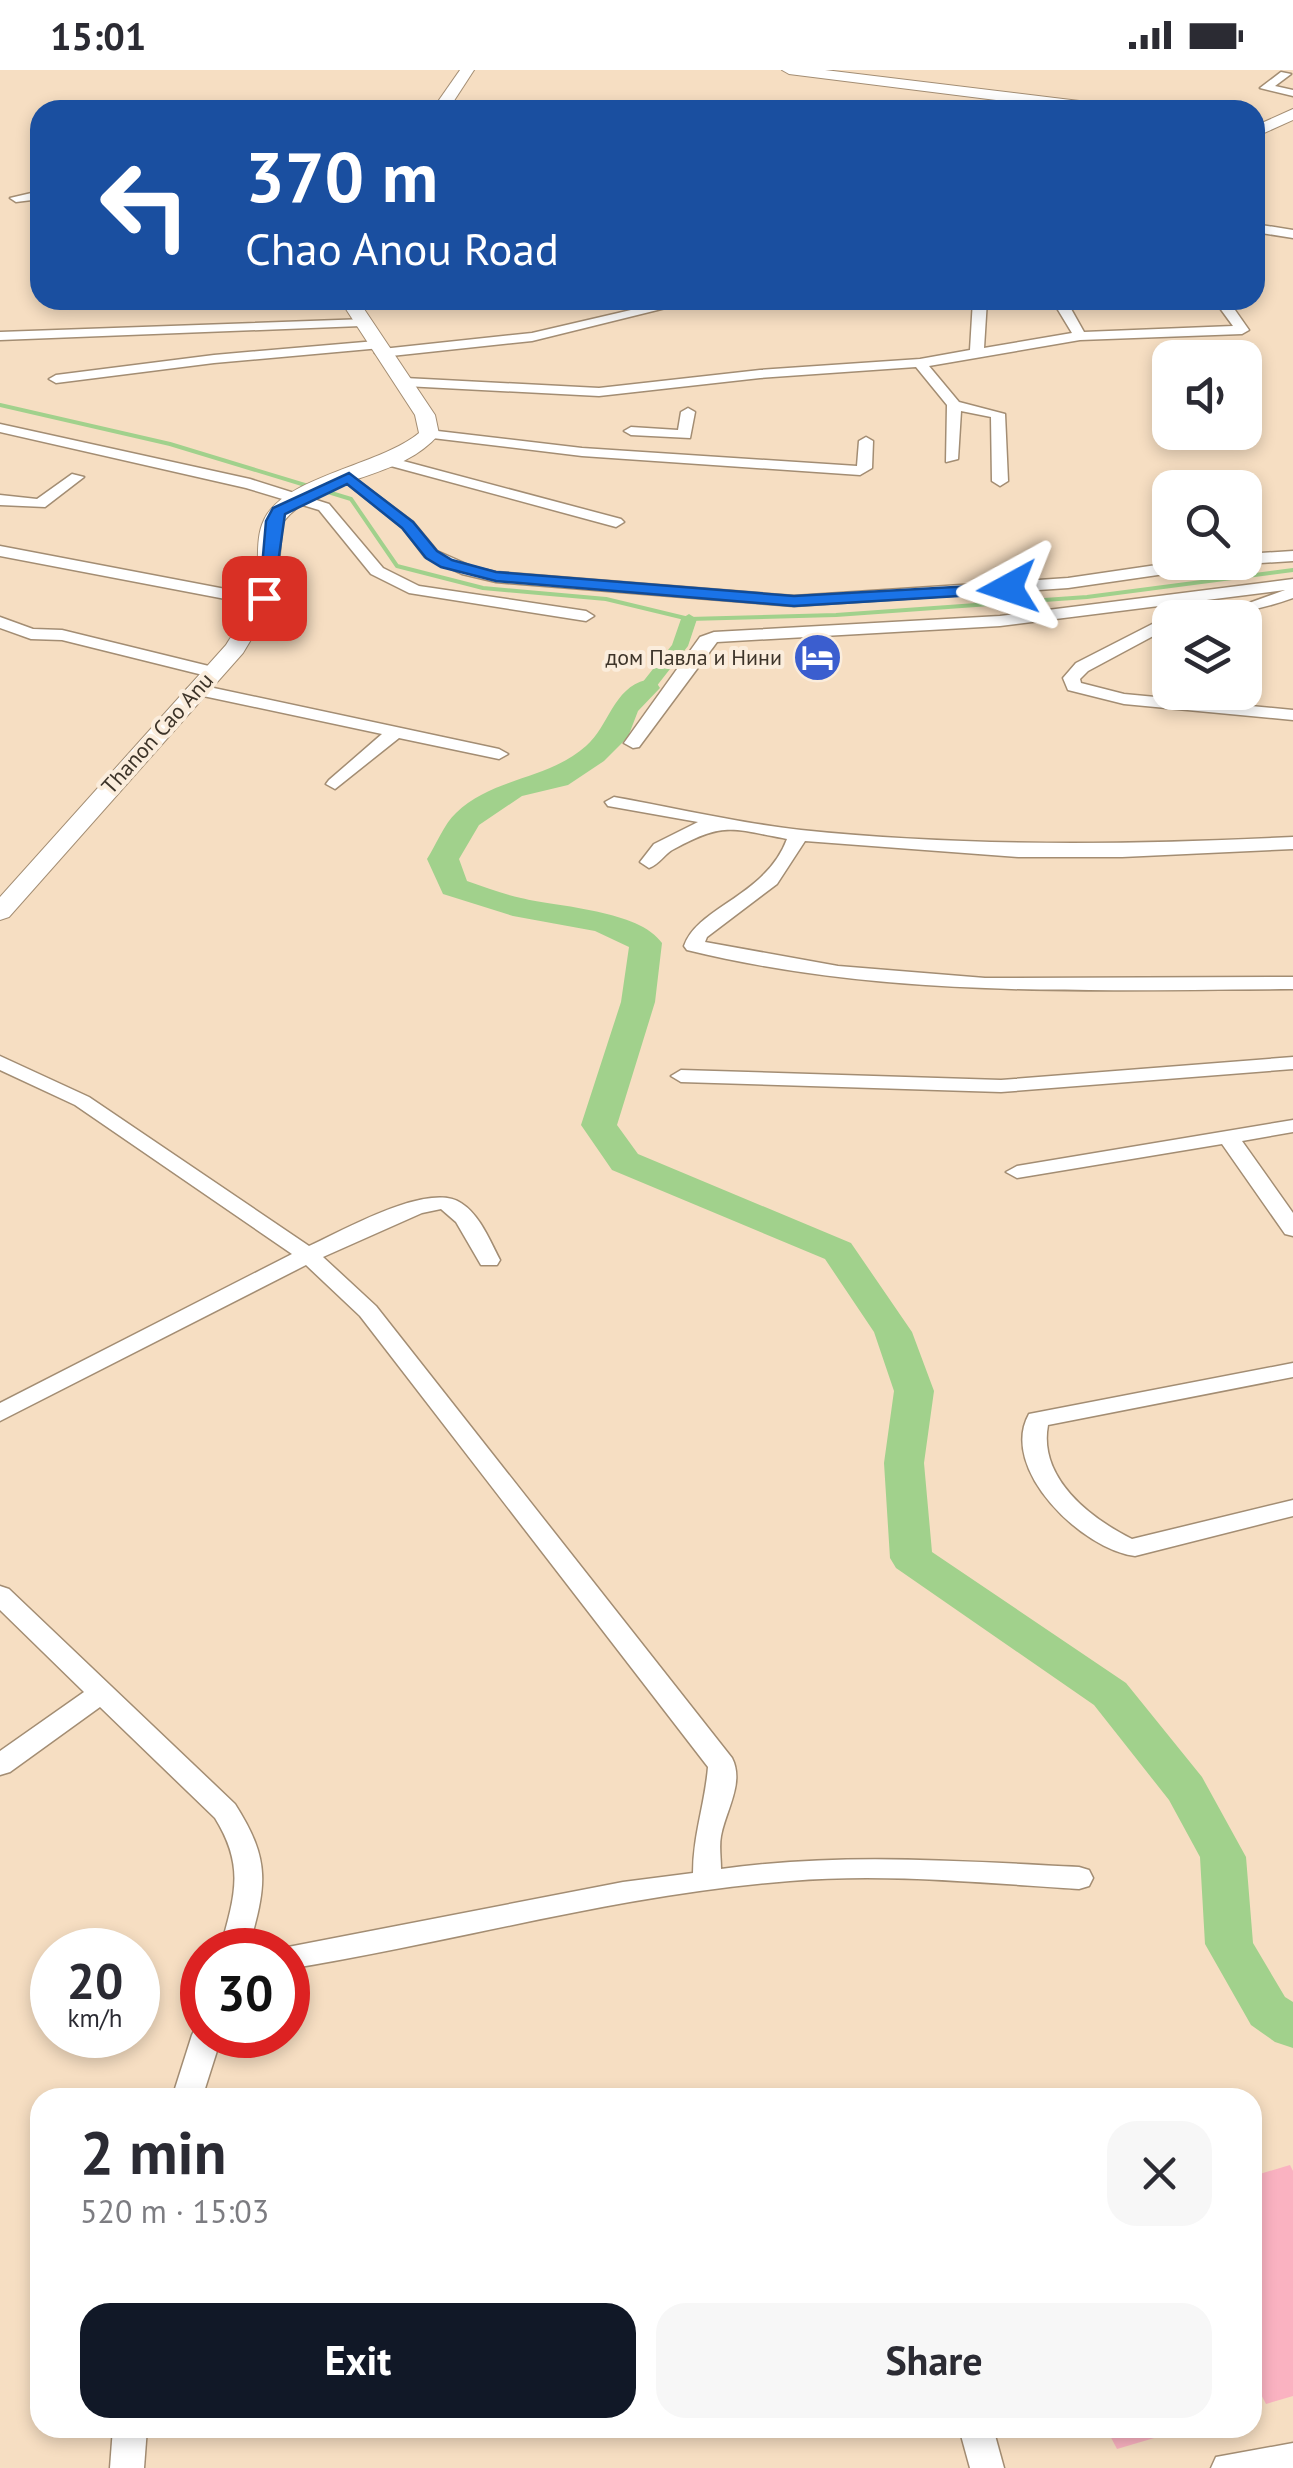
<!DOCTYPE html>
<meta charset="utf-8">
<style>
:root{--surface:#fff;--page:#f7f7f7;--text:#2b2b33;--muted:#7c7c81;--accent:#111827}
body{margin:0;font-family:"PT Sans",sans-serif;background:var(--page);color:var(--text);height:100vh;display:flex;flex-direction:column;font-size:38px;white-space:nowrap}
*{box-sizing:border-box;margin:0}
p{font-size:32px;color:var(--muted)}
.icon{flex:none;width:55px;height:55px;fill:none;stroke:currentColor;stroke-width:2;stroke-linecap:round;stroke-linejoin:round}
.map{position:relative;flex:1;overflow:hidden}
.drawer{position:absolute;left:30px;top:2018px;width:1232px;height:350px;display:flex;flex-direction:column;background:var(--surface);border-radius:30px;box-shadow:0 5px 15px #0003}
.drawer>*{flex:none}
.banner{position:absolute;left:30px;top:30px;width:1235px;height:210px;border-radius:30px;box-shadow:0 5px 15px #0003;background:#1a4fa0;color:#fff;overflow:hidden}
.buttons{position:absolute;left:1152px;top:270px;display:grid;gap:20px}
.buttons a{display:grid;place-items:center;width:110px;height:110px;border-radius:20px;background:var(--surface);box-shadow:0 5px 15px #0003;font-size:50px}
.speed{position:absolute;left:30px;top:1858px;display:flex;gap:20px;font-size:50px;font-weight:700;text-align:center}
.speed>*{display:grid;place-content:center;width:130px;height:130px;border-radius:50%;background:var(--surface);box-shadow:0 5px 15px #0003;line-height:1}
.speed small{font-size:25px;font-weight:400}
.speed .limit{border:15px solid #d22;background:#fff;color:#111}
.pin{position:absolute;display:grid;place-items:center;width:85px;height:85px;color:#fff;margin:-42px;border-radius:20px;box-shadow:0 5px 15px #0006}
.me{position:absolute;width:110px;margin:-55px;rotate:265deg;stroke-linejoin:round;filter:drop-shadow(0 0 8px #0008)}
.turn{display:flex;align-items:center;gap:35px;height:210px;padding:0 50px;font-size:45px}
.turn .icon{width:130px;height:130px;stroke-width:2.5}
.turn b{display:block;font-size:70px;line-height:85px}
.round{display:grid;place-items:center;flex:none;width:105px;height:105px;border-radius:30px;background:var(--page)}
.summary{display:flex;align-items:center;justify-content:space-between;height:170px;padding:0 50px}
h1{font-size:60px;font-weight:600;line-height:75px}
.action{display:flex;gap:20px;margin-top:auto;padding:20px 50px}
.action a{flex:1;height:115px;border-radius:30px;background:var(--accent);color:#fff;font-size:40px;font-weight:600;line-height:115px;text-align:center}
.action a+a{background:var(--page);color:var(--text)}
.status{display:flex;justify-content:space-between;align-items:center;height:70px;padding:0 50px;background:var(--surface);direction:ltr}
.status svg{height:28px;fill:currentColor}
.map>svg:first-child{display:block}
</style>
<div class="status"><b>15:01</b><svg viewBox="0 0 49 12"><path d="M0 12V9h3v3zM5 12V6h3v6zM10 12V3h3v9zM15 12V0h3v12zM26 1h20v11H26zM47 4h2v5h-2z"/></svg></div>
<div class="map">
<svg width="1293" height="2398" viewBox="0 0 1293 2398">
<rect width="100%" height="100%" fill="#f6dec2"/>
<g fill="#fab2c1">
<path d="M1290,2095l3,6v225l-27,8 -13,-25v-203z"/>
<path d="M1106,2358h82l-71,21z"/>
</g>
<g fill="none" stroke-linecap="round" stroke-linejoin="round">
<path stroke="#a1d18c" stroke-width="4" d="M0,335l170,39 181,55 46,67 86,22 123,11 83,20 147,-4 251,-18 206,-27"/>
<path fill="#a1d18c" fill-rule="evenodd" d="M689,544l8,5 -9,27 -36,46h-12l-2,-4 34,-43 9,-26z"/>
<path fill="#a1d18c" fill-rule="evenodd" d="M646,610l10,2 4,6 -22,23 -10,26 -24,24 -36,24 -46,11 -43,29 -20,34 8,22c18,6 36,13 54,17 37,9 118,12 141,45l-7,59 -38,123 21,29 213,89 61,89 22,59 -10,72 8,89 194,131 76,94 44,80 7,86 32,54 8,5v46l-18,-6 -24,-17 -46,-81 -5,-87 -31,-57 -75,-95 -198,-137 -6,-10 -6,-95 10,-72 -20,-59 -49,-73 -213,-89 -31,-45 40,-123 8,-55 -34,-16 -82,-15 -70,-22 -16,-35c9,-14 17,-35 29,-46 37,-36 92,-33 130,-67 23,-20 27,-58 60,-66z"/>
<defs>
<g id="minor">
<path d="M1281,2l10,2 -16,12 18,4v6l-33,-8z"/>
<path d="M40,121v8l-24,3 -6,-4z"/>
<path d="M1255,154l38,6v8l-38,-6z"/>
<path d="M674,230h24l-166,41 -150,16 -7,-4 7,-4 150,-16z"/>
<path d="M973,230h14l-3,48 88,-15 -20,-33h14l18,32 149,-6 -19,-26h14l21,30 -7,4 -162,6 -151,26 30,36 46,12 3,67 -8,5 -8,-5 -1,-64 -30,-6 -3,48 -12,3 1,-57 -31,-38 -156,11 -161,18 -194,-10 -7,-4 7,-4 194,10 161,-18 160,-11 50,-9z"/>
<path d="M366,249l2,3 -7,4 -361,14v-8z"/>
<path d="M376,271l5,1v6l-167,15 -158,20 -7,-4 7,-4 158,-20z"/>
<path d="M688,338l7,4 -5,26 -59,-3 -7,-4 7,-4 47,3 3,-18z"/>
<path d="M0,354l250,55 79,25 54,64 36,18 167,25 8,5 -8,5 -177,-28 -38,-19 -52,-64 -73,-22 -246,-56z"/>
<path d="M429,360l153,18 275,18 2,-25 7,-4 7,4 -1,27 -12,7 -278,-19 -158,-19 -2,-3z"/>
<path d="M392,388l229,61 3,3 -8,5 -229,-62v-6z"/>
<path d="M72,404l12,3 -39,30 -45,-2v-10l37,4z"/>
<path d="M349,404l64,48 24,29 36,16 23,5 298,24 274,-18 109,-16h44l-8,5 -145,21 -274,18 -298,-24 -34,-8 -37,-17 -22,-29 -59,-47 -2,-3z"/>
<path d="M0,476l236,45 29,2 8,5 -8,5 -29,-2 -236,-45z"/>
<path d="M1293,481v10l-48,3 -5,-2h5v-8z"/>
<path d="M1293,509v19c-42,15 -79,20 -123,20v9l-82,44 -8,8 1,4 43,11 169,16v10l-169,-16 -56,-14 -5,-12 13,-15 88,-45 85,-15 36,-13 -285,36 -283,16 -78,105 -6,1 -9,-5 76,-106 14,-5 286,-16z"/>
<path d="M0,547l33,12 29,1 155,38 2,4 -8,5 -149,-37 -31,-1 -31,-11z"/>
<path d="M195,614l304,65 9,5 -9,5 -100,-21 -64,51 -9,-5 3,-4 53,-46 -193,-41 -2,-4z"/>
<path d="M614,727c62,11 124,26 187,33 165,17 326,15 492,7v12l-171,8h-104l-213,-16 -28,43 -70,53 -2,5 133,24 147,12 308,-1v12c-203,1 -407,10 -606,-39l-3,-4c13,-39 82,-50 103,-107 -55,-10 -62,-18 -113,10 -10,5 -14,15 -25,19l-9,-6 14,-18 44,-22 -90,-16 -3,-4z"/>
<path d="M0,986l89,41 220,149c33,-15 120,-65 152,-43 19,12 29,38 39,57l-3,5h-16l-25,-43 -15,-13 -19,4 -99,44 53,49 356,452c13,25 -7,54 -11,78 -2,10 0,22 0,33 120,-17 238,-8 358,-2l10,3 4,8 -4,8 -10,3c-96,-6 -193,-16 -289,-8 -170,13 -335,61 -502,88v-19h-10l10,-3 335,-65 70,-9c0,-38 12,-69 15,-106l-348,-451 -54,-51 -306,156v-18l292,-149 -217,-149 -75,-35z"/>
<path d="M1293,987v12l-292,23 -320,-10 -10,-6 10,-6 320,10z"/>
<path d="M1293,1050v12l-51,9 51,72v23l-8,-2 -63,-90 -205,34 -11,-6 11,-6z"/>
<path d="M1293,1293v14l-245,48c-10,53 42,93 84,114l161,-39v16l-158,40c-52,-6 -137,-87 -106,-142z"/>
<path d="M0,1516l9,3 226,215c37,58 31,82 13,146h-28c14,-53 26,-82 -5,-132l-115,-111 -90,65 -10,3v-24l84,-59 -84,-82z"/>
<path d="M202,1955v10h20l-20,63h-30l20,-63 4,-8z"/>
<path d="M113,2358h34l-3,40h-34z"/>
<path d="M959,2358h34l11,40h-34z"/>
<path d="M1293,2373v25h-82l5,-11z"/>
</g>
<g id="tertiary">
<path d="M460,0h14l-26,40h-16z"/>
<path d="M782,0h43l287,35 8,5h-45l-286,-36z"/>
<path d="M1293,39v11l-38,17v-11z"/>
<path d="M340,230h18l77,115 4,19c-40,48 -117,40 -156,88l-7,76 -33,55 -234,264 -9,3v-23l226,-252c9,-15 23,-31 28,-47 8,-24 -1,-56 10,-78 19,-43 117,-55 155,-87l-4,-18z"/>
</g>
</defs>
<use href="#minor" stroke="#a38d73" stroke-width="3"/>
<use href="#tertiary" stroke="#a38d73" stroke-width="2"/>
<use href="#minor" fill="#fff" fill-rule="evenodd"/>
<use href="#tertiary" fill="#fff" fill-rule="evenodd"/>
</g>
<path fill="#1a73e8" stroke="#114b97" stroke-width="2.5" d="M349,403l64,49 24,29 15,9 44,12 298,24 214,-12 8,4 -8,5 -214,13 -298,-25 -55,-14 -15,-9 -24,-30 -55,-44 -62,30 -12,84 -14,4 7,-81 7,-13z"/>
<defs>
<symbol id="hotel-disc" viewBox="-11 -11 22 22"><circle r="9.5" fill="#3b5ecf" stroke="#fbeddc"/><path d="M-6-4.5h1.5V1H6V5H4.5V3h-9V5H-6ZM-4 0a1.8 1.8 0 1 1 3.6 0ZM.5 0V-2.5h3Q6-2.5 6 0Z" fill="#fff"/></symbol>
</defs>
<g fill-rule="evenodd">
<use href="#hotel-disc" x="790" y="560" width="55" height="55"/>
</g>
<g text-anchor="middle" stroke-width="8" stroke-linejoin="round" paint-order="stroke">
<g font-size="22" fill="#3d3429" stroke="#fbeddc" text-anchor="end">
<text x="782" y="595">дом Павла и Нини</text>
</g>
<g font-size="22" fill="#3d3429" stroke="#fbeddc">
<text transform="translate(157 663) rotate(-48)" y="8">Thanon Cao Anu</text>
</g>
</g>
</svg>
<div class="buttons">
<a><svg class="icon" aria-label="sound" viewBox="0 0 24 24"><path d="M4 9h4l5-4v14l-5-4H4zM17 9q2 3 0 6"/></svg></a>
<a><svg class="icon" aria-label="search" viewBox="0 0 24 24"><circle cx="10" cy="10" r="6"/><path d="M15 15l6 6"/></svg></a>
<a><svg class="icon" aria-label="layers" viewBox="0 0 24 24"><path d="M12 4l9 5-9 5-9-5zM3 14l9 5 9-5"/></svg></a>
</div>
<div class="speed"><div>20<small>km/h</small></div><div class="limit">30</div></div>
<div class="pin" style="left:264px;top:528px;background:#d93025"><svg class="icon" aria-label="arrive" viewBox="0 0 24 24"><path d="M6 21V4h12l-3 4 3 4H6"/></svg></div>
<svg class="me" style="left:1008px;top:518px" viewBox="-20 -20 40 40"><path d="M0-17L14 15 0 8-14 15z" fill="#1a73e8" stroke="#fff" stroke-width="4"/></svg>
<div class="banner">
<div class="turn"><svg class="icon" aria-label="left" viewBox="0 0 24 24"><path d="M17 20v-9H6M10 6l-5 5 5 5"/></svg><div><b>370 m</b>Chao Anou Road</div></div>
</div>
<section class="drawer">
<div class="summary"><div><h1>2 min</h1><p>520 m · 15:03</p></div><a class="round"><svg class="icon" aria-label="close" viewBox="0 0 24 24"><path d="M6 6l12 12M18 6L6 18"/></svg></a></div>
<div class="action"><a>Exit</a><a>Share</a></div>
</section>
</div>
